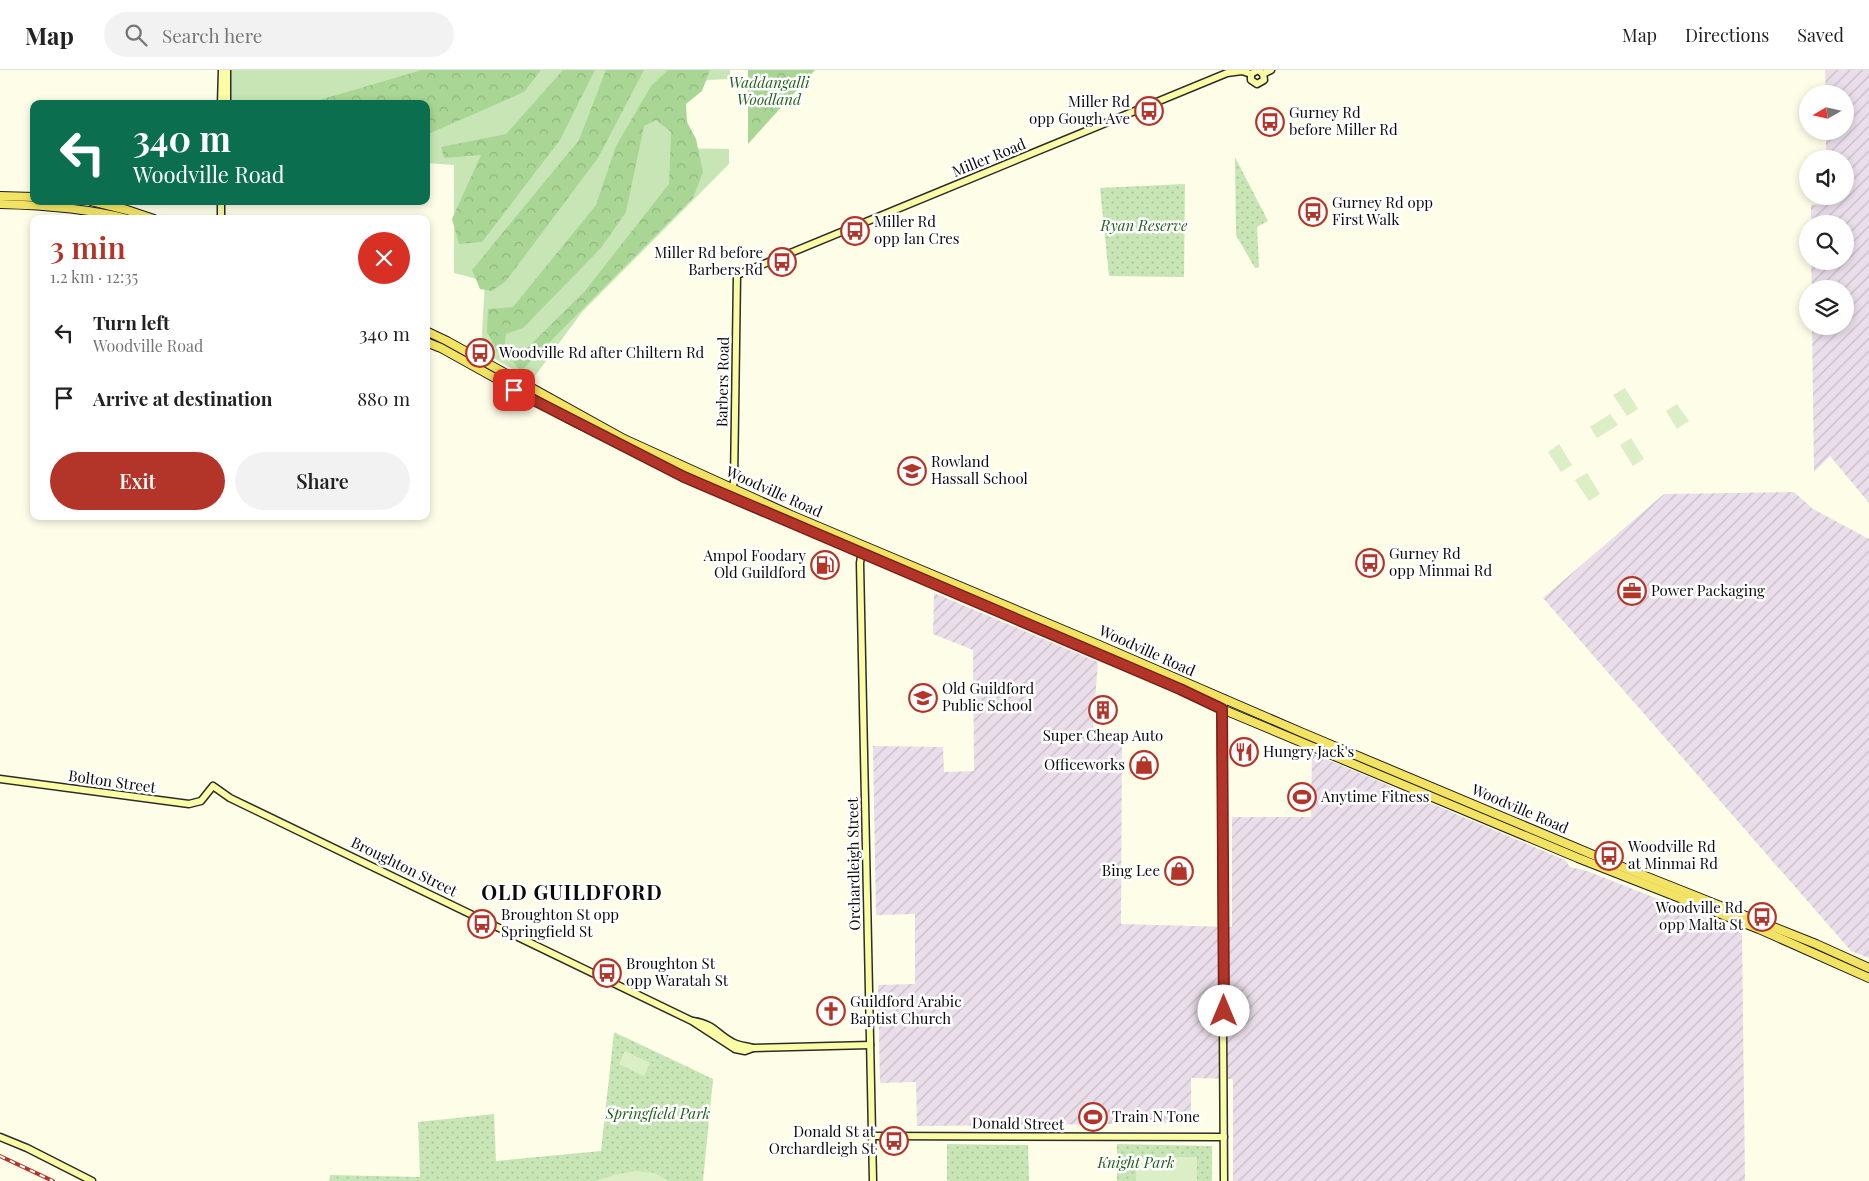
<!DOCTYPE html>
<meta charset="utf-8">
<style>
:root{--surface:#fff;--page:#f2f2f2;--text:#222;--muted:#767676;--line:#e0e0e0;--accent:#b33529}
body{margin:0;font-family:"Playfair Display",serif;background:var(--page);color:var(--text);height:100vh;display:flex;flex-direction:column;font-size:19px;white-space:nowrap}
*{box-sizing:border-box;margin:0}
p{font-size:16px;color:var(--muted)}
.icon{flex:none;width:28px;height:28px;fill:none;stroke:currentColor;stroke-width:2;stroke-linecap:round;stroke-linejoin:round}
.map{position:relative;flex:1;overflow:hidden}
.panel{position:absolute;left:30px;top:145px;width:400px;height:305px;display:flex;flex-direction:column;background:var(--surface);border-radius:10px;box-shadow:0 2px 8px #0003}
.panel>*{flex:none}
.hud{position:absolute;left:30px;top:30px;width:400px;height:105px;border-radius:10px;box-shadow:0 2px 8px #0003;background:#0b6e4f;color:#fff;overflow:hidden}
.needle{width:32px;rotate:261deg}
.fabs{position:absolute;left:1799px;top:15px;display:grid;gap:10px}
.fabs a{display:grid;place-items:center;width:55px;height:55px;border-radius:50%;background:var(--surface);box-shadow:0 2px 8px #0003;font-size:25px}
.pin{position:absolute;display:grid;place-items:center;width:42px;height:42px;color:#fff;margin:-21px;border-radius:10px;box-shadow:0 2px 8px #0006}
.me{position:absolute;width:55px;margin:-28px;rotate:0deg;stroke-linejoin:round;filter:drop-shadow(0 0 4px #0008)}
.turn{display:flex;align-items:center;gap:18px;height:105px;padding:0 20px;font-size:22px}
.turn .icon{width:65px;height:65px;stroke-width:2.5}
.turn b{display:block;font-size:35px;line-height:42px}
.round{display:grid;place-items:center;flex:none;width:52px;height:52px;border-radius:26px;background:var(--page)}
.head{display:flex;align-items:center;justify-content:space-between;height:85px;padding:0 20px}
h1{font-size:30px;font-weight:600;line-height:38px;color:var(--accent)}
.cta{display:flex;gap:10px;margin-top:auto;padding:10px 20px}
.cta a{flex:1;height:58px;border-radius:30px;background:var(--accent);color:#fff;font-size:20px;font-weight:600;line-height:58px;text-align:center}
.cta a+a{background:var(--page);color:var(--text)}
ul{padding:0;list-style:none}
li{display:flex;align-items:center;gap:15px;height:65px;padding:0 20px}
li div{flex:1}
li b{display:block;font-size:19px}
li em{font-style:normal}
header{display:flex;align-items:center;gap:30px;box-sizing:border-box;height:70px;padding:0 25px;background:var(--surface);border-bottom:1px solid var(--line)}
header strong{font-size:24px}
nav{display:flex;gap:28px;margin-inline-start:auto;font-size:18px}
.search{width:350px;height:45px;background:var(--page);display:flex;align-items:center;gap:12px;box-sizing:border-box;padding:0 18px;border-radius:28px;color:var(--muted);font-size:19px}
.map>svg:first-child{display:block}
</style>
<header>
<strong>Map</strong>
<div class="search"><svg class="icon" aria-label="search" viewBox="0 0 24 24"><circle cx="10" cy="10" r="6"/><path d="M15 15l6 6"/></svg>Search here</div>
<nav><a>Map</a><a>Directions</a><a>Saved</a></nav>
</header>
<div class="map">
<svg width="1869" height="1111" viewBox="0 0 1869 1111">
<defs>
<pattern id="industrial-furrows" width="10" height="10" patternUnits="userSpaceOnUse" patternTransform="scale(1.25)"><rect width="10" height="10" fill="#e9dee9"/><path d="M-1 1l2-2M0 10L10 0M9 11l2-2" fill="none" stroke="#c6bdc6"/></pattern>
<pattern id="forest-crowns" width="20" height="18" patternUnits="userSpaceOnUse" patternTransform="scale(1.25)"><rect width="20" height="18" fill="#a9d695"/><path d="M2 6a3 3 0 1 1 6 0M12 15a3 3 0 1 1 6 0" fill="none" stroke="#90b67f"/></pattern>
<pattern id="park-dots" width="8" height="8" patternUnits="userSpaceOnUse" patternTransform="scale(1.25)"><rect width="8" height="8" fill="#c8e6b5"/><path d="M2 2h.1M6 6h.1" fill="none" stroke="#aac49a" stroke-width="1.8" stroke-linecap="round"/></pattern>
</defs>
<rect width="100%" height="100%" fill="#fefde8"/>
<g fill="url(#industrial-furrows)">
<path d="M1825,0h44v433l-39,-47 -16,16 -2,-146h33v-37h-33l-1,-28h34v-37h-34v-19l16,-1v-8h18v-37h-19v-28h19v-37h-19z"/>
<path d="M1794,422l19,17 56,30v419l-18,-7 -308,-353 121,-104z"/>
<path d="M934,523l164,69 -5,65 29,13 -1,184 111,3v-110h79l1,-64 253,107 5,7 17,4 155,61 3,249h-512v-102l-42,-1v45l-274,3 -1,-44 -36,1 -2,-98 37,-1v-70l-39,1 -3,-169 70,1 1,25 30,-1 -1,-121 -40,-16z"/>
</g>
<path fill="#c8e6b5" d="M231,0h499v9l-23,1 -35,31v37l57,1v15l-147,148 -50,68 -51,-29 4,-70 -31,-8v-108l-28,-2v-59h-195z"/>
<g fill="url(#forest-crowns)">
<path d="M422,0h119l-17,22 -98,43v-31h-111l1,-3z"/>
<path d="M563,0h32l-35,70 -78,102 -23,2 -7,-25 29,-64 -37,3 -3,-11 65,-13z"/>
<path d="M606,0h38l-46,88 -92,123 -14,10 -12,-2 -8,-19 107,-130z"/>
<path d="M668,0h42l-8,21 -16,13 1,18 9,17 7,33 -10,26 -172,173 -8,-9 71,-70 85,-108 2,-52 -15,-12 -12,6 -18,86 -25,36 -78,80 -17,6 -2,15 -7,2 -10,-19 1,-23 25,-2 83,-102 20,-59 35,-60z"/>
<path d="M748,0h67l-67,74z"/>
</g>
<g fill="url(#park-dots)">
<path d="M1235,87l33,64 -11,6 2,40 -4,1 -19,-33z"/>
<path d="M1185,114l-1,93 -75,-1 -9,-88z"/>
<path d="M614,962l99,47 -10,102h-374l1,-6 90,2 -2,-55 76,-8 2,47 105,-10z"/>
<path d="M947,1074l81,1 1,36h-82z"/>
<path d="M1117,1074l95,2v35h-95z"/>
</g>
<g fill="#dbeec6">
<path d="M1625,318l13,21 -11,7 -14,-21z"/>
<path d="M1677,334l12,17 -12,8 -11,-18z"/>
<path d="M1610,344l8,11 -21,13 -7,-11z"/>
<path d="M1631,368l13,21 -11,7 -13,-21z"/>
<path d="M1559,374l13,21 -11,7 -13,-20z"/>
<path d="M1587,403l13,21 -11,7 -14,-21z"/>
<path d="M625,981l25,12 -6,13 -25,-12z"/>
<path d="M1197,1087v24h-61v-24z"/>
<path d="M635,1101l20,2 13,8h-72l18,-6z"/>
</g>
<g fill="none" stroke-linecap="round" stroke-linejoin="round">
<defs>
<g id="secondary">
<path d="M1251,4v6l6,4 7,-4 -1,-6"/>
<path d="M1251,4l7,-4 5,4"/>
<path d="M1263,4l8,-4"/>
<path d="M221,34l1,-34"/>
<path d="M227,34v-34"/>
<path d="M221,131v18"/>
<path d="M732,419l2,-7 3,-207 490,-202 15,-2 9,3"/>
<path d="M862,480l-2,13 13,618"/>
<path d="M0,709l189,25 12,-3 12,-15 17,12 462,223 43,28 10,2 8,-3 117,-3"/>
<path d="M693,951c22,3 24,14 41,22 6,3 13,3 19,5"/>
<path d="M872,1066l352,1"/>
<path d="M0,1067l27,11 65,33"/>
<path d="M1224,1111l-3,-464 4,-18"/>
</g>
<g id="primary">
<path d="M0,126l34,1"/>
<path d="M91,131l36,9 27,9"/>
<path d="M0,134c43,1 86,4 128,15"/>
<path d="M426,261l21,10 177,98 167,76 306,129 206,89 312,131 201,80 53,24"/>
<path d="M426,272l15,6 126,70 117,59 450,192 88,40 356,149 181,71 110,49"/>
</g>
</defs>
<use href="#secondary" stroke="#2c2c2c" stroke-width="9"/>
<use href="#primary" stroke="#1b1b1b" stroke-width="10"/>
<use href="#secondary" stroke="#fafca6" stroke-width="6"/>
<use href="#primary" stroke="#f3e364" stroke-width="8"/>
<defs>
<path id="rail" d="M0,1086l53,25"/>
</defs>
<use href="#rail" stroke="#b33529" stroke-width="4"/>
<use href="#rail" stroke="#fff" stroke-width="2" stroke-dasharray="5.5" stroke-linecap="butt"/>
</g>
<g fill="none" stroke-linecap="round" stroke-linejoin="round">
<defs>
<path id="route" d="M514,320l170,87 496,212 42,20 2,302"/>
</defs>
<use href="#route" stroke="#74221b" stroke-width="12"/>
<use href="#route" stroke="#b33529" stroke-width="9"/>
</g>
<defs>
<symbol id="bus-ring" viewBox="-11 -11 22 22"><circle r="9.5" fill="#fff" stroke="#b33529" stroke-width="1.5"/><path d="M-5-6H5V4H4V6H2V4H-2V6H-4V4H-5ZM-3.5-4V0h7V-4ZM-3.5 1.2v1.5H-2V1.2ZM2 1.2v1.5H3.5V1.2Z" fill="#b33529"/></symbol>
<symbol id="school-ring" viewBox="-11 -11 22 22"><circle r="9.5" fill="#fff" stroke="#b33529" stroke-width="1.5"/><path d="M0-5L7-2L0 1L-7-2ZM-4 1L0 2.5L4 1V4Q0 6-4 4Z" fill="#b33529"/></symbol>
<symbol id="fuel-ring" viewBox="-11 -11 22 22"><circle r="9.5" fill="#fff" stroke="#b33529" stroke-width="1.5"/><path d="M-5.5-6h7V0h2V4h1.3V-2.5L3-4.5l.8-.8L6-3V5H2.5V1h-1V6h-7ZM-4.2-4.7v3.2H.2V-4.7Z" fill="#b33529"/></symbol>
<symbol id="office-ring" viewBox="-11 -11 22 22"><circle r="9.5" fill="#fff" stroke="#b33529" stroke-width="1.5"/><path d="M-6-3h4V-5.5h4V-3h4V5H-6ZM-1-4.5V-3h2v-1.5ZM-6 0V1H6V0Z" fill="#b33529"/></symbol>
<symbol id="building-ring" viewBox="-11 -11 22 22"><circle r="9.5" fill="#fff" stroke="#b33529" stroke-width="1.5"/><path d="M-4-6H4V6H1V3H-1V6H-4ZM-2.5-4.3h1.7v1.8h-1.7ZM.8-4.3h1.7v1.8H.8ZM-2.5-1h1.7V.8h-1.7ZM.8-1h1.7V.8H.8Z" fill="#b33529"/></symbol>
<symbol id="restaurant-ring" viewBox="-11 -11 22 22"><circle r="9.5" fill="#fff" stroke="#b33529" stroke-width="1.5"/><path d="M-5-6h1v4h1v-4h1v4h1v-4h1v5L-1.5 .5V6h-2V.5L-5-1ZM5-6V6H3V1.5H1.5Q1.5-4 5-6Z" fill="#b33529"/></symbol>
<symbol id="shop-ring" viewBox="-11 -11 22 22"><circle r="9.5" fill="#fff" stroke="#b33529" stroke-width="1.5"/><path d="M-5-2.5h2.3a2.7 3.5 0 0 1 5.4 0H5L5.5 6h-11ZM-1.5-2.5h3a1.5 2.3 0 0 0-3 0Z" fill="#b33529"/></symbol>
<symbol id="stadium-ring" viewBox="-11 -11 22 22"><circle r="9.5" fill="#fff" stroke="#b33529" stroke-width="1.5"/><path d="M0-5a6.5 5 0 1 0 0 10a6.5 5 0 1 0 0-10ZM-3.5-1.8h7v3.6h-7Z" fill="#b33529"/></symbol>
<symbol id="church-ring" viewBox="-11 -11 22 22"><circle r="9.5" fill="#fff" stroke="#b33529" stroke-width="1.5"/><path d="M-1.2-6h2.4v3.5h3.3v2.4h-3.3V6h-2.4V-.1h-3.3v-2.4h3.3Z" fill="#b33529"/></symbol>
</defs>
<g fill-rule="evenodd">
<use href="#bus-ring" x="1133" y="25" width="32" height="32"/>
<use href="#bus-ring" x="1254" y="36" width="32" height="32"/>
<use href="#bus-ring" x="1297" y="126" width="32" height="32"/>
<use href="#bus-ring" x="839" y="145" width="32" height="32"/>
<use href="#bus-ring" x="766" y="176" width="32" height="32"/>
<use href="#bus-ring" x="464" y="267" width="32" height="32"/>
<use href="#school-ring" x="896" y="385" width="32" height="32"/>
<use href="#bus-ring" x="1354" y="477" width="32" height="32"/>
<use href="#fuel-ring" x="809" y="479" width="32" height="32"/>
<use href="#office-ring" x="1616" y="505" width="32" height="32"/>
<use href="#school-ring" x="907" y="612" width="32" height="32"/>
<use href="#building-ring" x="1087" y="624" width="32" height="32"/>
<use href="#restaurant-ring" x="1228" y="666" width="32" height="32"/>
<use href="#shop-ring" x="1128" y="679" width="32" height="32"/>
<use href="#stadium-ring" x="1286" y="711" width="32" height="32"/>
<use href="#bus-ring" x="1593" y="770" width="32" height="32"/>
<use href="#shop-ring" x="1163" y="785" width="32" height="32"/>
<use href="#bus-ring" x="1746" y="831" width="32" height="32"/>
<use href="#bus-ring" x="466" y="838" width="32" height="32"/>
<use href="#bus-ring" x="591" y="887" width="32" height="32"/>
<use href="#church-ring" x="815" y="925" width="32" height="32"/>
<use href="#stadium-ring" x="1077" y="1031" width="32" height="32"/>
<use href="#bus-ring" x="878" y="1055" width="32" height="32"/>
</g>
<g text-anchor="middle" stroke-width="5" stroke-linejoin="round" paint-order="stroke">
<g font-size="15" font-style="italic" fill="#235e1e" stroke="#fff">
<text x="769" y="18">Waddangalli<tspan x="769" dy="17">Woodland</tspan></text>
<text x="1144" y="161">Ryan Reserve</text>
<text x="658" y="1049">Springfield Park</text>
<text x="1136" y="1098">Knight Park</text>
</g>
<g font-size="15" fill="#0a0a0a" stroke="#fff" text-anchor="start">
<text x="1130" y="37" text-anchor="end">Miller Rd<tspan x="1130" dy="17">opp Gough Ave</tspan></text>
<text x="1289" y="48">Gurney Rd<tspan x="1289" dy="17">before Miller Rd</tspan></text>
<text x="1332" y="138">Gurney Rd opp<tspan x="1332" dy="17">First Walk</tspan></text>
<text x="874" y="157">Miller Rd<tspan x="874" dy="17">opp Ian Cres</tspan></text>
<text x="763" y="188" text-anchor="end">Miller Rd before<tspan x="763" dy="17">Barbers Rd</tspan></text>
<text x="499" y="288">Woodville Rd after Chiltern Rd</text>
<text x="931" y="397">Rowland<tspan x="931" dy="17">Hassall School</tspan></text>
<text x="1389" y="489">Gurney Rd<tspan x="1389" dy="17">opp Minmai Rd</tspan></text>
<text x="806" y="491" text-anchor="end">Ampol Foodary<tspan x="806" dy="17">Old Guildford</tspan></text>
<text x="1651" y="526">Power Packaging</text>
<text x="942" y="624">Old Guildford<tspan x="942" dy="17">Public School</tspan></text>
<text x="1103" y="671" text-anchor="middle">Super Cheap Auto</text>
<text x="1263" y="687">Hungry Jack's</text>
<text x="1125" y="700" text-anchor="end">Officeworks</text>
<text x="1321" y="732">Anytime Fitness</text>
<text x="1628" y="782">Woodville Rd<tspan x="1628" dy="17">at Minmai Rd</tspan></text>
<text x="1160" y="806" text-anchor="end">Bing Lee</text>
<text x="1743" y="843" text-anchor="end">Woodville Rd<tspan x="1743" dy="17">opp Malta St</tspan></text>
<text x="501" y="850">Broughton St opp<tspan x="501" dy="17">Springfield St</tspan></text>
<text x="626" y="899">Broughton St<tspan x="626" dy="17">opp Waratah St</tspan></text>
<text x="850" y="937">Guildford Arabic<tspan x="850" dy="17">Baptist Church</tspan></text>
<text x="1112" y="1052">Train N Tone</text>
<text x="875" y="1067" text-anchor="end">Donald St at<tspan x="875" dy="17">Orchardleigh St</tspan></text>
</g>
<g font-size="15" fill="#0a0a0a" stroke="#fff">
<text transform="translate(989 88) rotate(-22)" y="5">Miller Road</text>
<text transform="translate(723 312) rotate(-89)" y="5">Barbers Road</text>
<text transform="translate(774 422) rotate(24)" y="5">Woodville Road</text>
<text transform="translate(1147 581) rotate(24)" y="5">Woodville Road</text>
<text transform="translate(112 712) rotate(8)" y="5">Bolton Street</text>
<text transform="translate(1520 739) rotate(23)" y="5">Woodville Road</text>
<text transform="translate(854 794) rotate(-91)" y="5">Orchardleigh Street</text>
<text transform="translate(404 797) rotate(26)" y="5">Broughton Street</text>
<text transform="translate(1018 1054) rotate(1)" y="5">Donald Street</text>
</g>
<g font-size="20" font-weight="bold" letter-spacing="1" fill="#0a0a0a" stroke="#fff">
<text x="572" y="830">OLD GUILDFORD</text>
</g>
</g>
</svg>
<div class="fabs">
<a><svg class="needle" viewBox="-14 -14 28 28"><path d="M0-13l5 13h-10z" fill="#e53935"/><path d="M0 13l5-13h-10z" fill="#767676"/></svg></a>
<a><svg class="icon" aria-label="sound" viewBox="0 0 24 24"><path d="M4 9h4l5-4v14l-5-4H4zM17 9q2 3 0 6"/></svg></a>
<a><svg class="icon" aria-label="search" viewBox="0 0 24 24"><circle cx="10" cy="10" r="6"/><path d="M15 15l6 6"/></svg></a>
<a><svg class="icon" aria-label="layers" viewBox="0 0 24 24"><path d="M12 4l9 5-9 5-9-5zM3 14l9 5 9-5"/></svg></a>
</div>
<div class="pin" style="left:514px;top:320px;background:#d93025"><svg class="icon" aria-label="arrive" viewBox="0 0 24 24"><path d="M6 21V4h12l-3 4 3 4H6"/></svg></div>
<svg class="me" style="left:1224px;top:941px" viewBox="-20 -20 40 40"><circle r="19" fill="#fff"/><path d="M0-13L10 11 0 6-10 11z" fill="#b33529"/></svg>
<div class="hud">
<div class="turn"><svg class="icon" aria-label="left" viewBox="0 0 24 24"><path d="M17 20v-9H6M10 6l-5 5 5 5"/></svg><div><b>340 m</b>Woodville Road</div></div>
</div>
<section class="panel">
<div class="head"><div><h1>3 min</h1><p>1.2 km · 12:35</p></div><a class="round" style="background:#d93025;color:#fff"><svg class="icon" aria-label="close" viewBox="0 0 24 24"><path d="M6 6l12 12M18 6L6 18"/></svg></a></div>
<ul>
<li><svg class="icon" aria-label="left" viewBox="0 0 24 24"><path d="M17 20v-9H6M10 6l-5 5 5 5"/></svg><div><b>Turn left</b><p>Woodville Road</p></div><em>340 m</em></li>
<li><svg class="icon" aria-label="arrive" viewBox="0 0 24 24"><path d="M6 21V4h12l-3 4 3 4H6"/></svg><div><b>Arrive at destination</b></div><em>880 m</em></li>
</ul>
<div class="cta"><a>Exit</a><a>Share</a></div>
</section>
</div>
